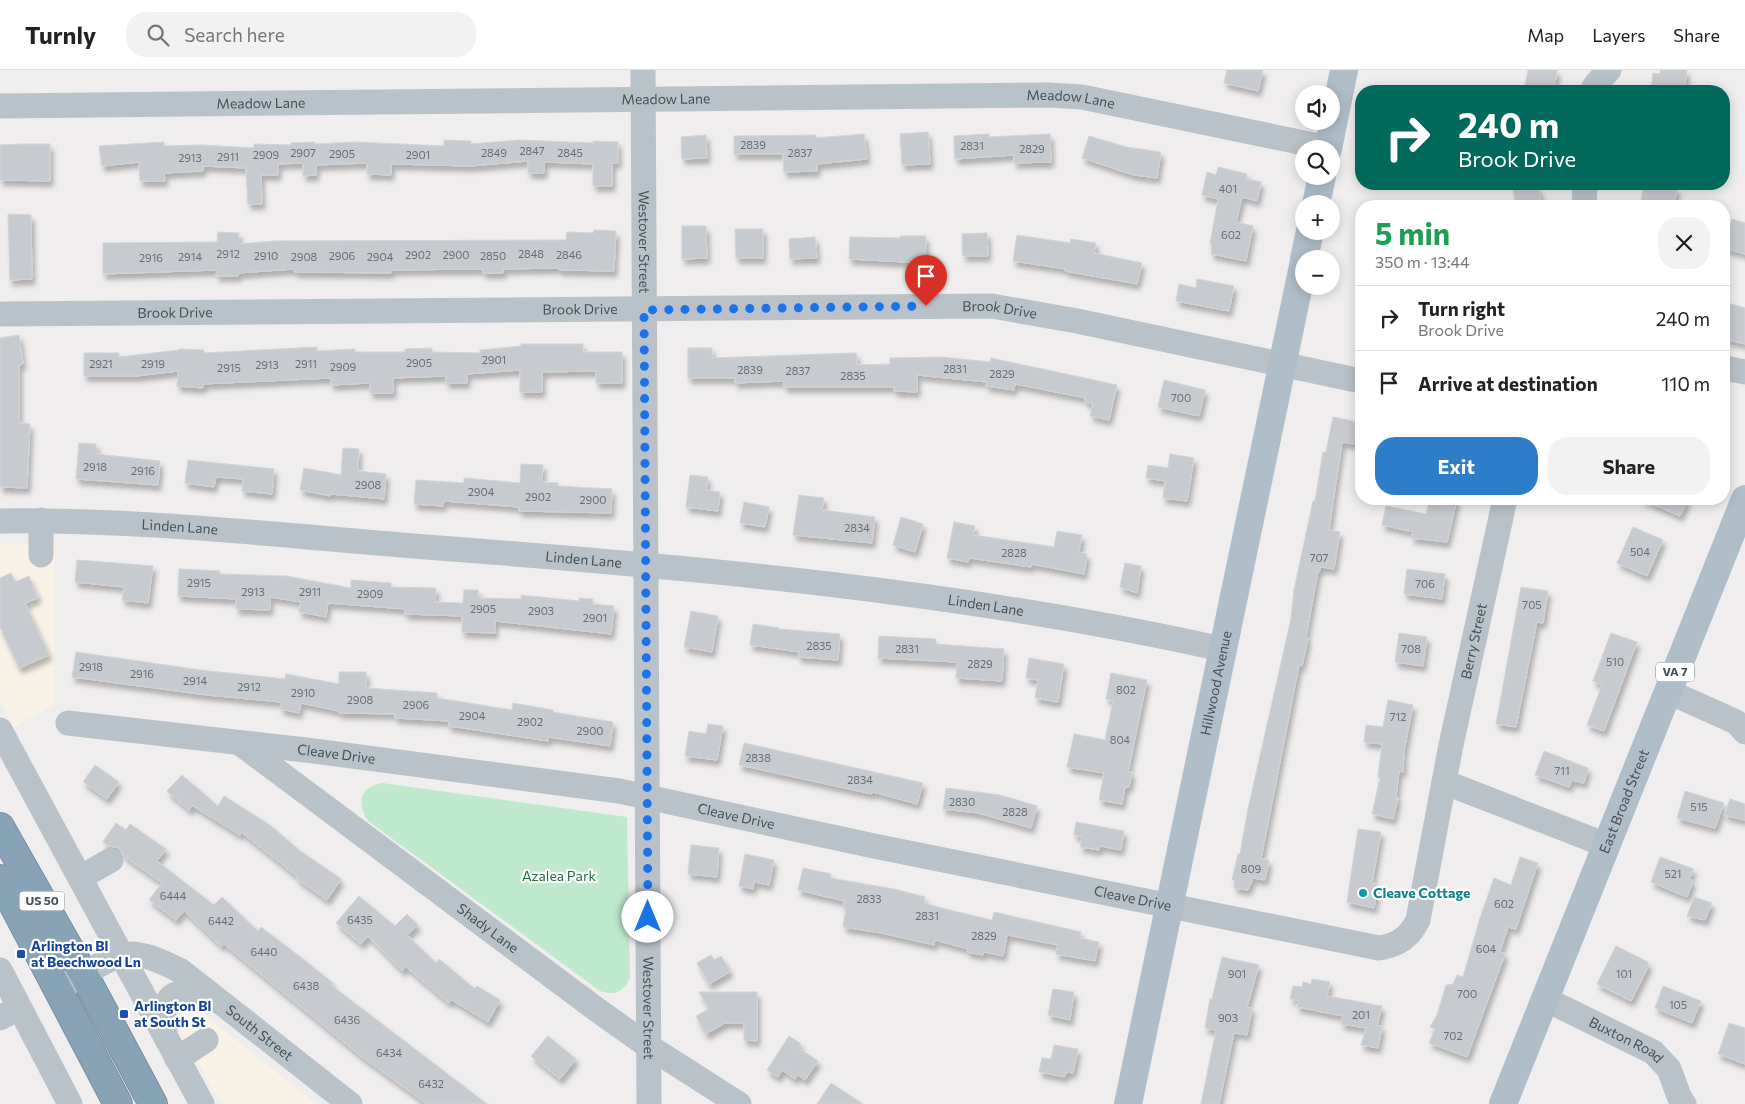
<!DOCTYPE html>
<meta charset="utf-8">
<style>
:root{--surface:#fff;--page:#f2f2f2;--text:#222;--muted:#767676;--line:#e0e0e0;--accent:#2d7dc9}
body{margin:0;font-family:Commissioner,sans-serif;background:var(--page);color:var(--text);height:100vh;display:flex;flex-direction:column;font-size:19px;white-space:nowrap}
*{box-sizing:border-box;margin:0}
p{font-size:16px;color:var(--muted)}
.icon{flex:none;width:28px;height:28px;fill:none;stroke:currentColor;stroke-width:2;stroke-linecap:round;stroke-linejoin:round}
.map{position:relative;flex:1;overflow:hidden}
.details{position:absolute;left:1355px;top:130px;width:375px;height:305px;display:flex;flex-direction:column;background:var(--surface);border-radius:20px;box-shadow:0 2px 12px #0003}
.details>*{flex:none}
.banner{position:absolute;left:1355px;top:15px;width:375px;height:105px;border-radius:20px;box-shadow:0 2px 12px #0003;background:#00695c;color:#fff;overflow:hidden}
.buttons{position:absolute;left:1295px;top:15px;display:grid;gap:10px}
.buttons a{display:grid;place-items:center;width:45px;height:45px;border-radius:50%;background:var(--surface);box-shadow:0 2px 12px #0003;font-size:25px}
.pin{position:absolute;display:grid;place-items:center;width:42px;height:42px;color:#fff;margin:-51px -21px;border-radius:50% 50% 50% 0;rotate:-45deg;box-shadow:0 0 5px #0007}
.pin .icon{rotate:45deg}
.me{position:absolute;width:55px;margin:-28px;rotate:0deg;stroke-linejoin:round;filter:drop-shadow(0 0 4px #0008)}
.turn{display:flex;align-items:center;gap:18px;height:105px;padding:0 20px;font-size:22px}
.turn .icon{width:65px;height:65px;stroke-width:2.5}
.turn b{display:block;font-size:35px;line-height:42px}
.round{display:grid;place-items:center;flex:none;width:52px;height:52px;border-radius:20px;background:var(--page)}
.headline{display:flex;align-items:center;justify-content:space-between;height:85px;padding:0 20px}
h1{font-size:30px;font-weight:700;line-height:38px;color:#1e9e55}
.cta{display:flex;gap:10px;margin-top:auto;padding:10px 20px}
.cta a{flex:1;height:58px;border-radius:20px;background:var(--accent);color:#fff;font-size:20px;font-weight:700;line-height:58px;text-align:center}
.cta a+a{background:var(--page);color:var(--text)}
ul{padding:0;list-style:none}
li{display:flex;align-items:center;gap:15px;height:65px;padding:0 20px;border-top:1px solid var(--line)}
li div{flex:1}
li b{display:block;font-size:19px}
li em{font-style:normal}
header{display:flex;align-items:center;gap:30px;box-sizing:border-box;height:70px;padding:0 25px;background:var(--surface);border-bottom:1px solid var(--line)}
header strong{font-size:24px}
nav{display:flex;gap:28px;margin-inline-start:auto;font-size:18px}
.search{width:350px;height:45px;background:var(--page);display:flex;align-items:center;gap:12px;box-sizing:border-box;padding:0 18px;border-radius:20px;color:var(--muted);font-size:19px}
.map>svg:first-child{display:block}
</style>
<header>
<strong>Turnly</strong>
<div class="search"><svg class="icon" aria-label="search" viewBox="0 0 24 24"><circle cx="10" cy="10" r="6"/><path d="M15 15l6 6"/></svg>Search here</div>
<nav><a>Map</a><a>Layers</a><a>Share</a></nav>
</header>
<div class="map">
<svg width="1745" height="1034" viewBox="0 0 1745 1034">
<defs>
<filter id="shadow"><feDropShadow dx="3" dy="5.5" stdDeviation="2.5" flood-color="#0004"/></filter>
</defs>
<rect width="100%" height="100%" fill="#efeded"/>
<g fill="#f9f2e7">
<path d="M55,473v162l-41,22 -14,-25v-158z"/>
<path d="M190,937l7,2 119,95h-95l-41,-75 -2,-9 4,-8z"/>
</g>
<path fill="#bfe9cc" d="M382,713l245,34 3,160c-6,15 -15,19 -30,14l-232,-170c-12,-18 -8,-34 14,-38z"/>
<g fill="#c7cacf" stroke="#d1d3d8" filter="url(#shadow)">
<path d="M1227,0h36l-5,21 -34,-8z"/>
<path d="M1528,0h29l-3,21h-30z"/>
<path d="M1661,0h26l-3,21h-33l2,-18 7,1z"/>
<path d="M928,62l2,32 -28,1 -2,-31z"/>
<path d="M864,64l3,25 -50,5v7l-33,1 -1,-18h-49v-18l82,-1v3z"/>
<path d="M989,64v3l61,-3 1,28 -37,1v-8l-59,4 -1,-23z"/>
<path d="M706,65l1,23 -25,1 -1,-22z"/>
<path d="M1089,66l37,11 35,5 -4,26 -23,-3 -52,-17z"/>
<path d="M444,70l27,1v3l49,-4 73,3v-2l25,1v21h-6v23h-19v-22l-49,-2v11h-16v-12l-58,5 -79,-2v11l-24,-1v-11l-51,2v10l-13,1v-13l-25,1v11h-17l1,29h-14l-2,-36 -43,-2v5l-39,2 1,8h-25l-1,-19 -37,4 -3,-20 65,-4v4l38,-1 52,3v-4l37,1v-2l24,-1v2l40,-2 89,4z"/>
<path d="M23,74h27v37l-50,-1v-35z"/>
<path d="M1218,97l29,7 -1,5 15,3 -4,19 -15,-4 -6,25 17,4 -7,35 -35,-7 1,-9 -2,-1 8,-45 -16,-4 5,-23 9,3z"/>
<path d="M1513,114h22v4h4l1,16 -25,2z"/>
<path d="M1644,114l33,4 -3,18h-34z"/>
<path d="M8,144l23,1 1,64 -22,1z"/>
<path d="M1732,149l13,4v31l-21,-6z"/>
<path d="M682,156h24l1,32 -25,1z"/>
<path d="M735,159h28v29h-27z"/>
<path d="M594,160l22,1 -2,40 -55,-1v-2l-56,1v4h-20v-4l-92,1v3l-97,-1v-3l-56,4v3h-22l1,-6 -114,4v-31l114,-1 1,-10 21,1 -1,11 37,-3 291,-1 1,-8 26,1z"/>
<path d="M987,163l1,23h-25l-1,-22z"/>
<path d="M1017,165l53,8 1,-4 25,4 -2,10 48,10 -5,21 -72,-13 1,-2 -53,-8z"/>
<path d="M900,166h26l-1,27 -76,-4 1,-22 50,1z"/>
<path d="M815,167l2,21 -27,1 -1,-20z"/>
<path d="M1197,209l37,7 -5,25 -53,-10 3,-17 17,4z"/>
<path d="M1724,232l21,6v36l-20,-5 2,-8 -3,-1z"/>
<path d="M19,265l4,29 -4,1v58l11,1 -3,64 -27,-1v-149z"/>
<path d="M521,274h62v8h39v31h-26v-12l-54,1v20h-22v-22l-53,4v9h-21v-7l-53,2v15h-23v-10l-39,2v-7l-128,6v4l-26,-2 1,-15 -41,5h-53v-23h35v4l60,-7v-1l25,1v3l113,-6v4l38,-2v3h50v-3l27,-1v4l48,1v-3l41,-4z"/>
<path d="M688,278h24v10l144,-5 1,12 33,-1v-6l51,-1 49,5 1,-4 126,27 -8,35 -19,-4 3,-12 -8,-2v-4l-70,-14 -1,6 -28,-4 1,-4 -70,-7v17l-23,-1v-4h-110v-6l-49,2v-5h-47z"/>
<path d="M1164,310l41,10 -6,26 -41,-9z"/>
<path d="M1333,347l25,5 -4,22 -12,-2 -13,88 11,2 -6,37 -14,-2v4h-2l-12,66 2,1 -6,28 -3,-1 -38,194 8,1 -4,20 -12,-2 -5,12 -14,-2 1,-8h-3l6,-26h2l8,-45 43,-190 3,-29 19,-89h2l8,-49h3z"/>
<path d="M79,373l17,1v10l64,7 -2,24 -82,-6z"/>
<path d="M343,378l16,1 -1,22 28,3 -2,25 -53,-5 -1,2 -30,-6 4,-22 37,7z"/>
<path d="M1170,384l24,4 -7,43 -24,-3 2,-17 -19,-3 2,-13 20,3z"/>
<path d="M188,390l86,9 -2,25 -30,-3 1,-12 -27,-2 -2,10 -29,-4z"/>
<path d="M521,394l22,1 -1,17 16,1v3l54,3 -1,24 -92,-2v-4l-75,-6 -1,5 -29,-2 2,-24 48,3v-5l56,5z"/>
<path d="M690,405l18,2 -2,13 14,2 -2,19 -32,-4z"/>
<path d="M799,425l25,3 -2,12 53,7 -3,26 -79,-8z"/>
<path d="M1430,429h27l-10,43 -36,-4 2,-6 -31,-7 4,-19 40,8z"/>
<path d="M1641,429h47l-8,17z"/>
<path d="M744,432l25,5 -4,20 -25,-4z"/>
<path d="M901,447l22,7 -8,28 -22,-7z"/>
<path d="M954,452l21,4 -2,9 81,12 3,-16 25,4 -3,17 8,2 -3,20 -53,-10v3l-62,-9 -1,4 -21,-4z"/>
<path d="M1633,457l30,13 -16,36 -30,-13z"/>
<path d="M77,490l76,6 -5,37 -26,-3 2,-13 -49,-5z"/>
<path d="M1125,493l16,3 -4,27 -17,-6z"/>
<path d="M179,499l41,2v3l66,2 65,12v-8l40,3v4l45,1 -1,14 28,1 1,-13h14v8l43,1v-4l58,6v-3l14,1 -1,5 22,2 -3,28 -116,-13v12l-33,-1v-16l-57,-2v-5l-77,-6 -2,14 -27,-5 2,-10 -31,-5v13l-34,-1v-10l-58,-3z"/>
<path d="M1407,499l38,5 -3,25 -38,-5z"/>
<path d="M11,503l4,9 14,-6 9,22 -13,5 24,52 -30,13 -19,-41v-49z"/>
<path d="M1521,517l27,4 -5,32 -6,-1 -21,105 -20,-3z"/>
<path d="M691,541l27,5 -6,36 -28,-5z"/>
<path d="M753,554l26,4v1l61,5 -2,26 -40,-3 1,-5 -49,-7z"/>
<path d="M1399,563l28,4 -4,29 -28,-4z"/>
<path d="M1611,563l26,9 -33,89 -17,-6 15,-40 -9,-4z"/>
<path d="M879,566l57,3v5l68,5 -2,32 -46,-3 1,-16 -79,-4z"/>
<path d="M76,582l124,18 85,9 1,-5 53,10v-12h27v16l71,5v5l75,12 1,-7 40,7v2l60,10 -3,24 -62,-9v4l-99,-15v-5l-54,-3v-4l-56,-1v-2l-38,-8 -2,10 -19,-4 1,-7 -74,-7 -135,-18z"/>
<path d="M1029,588l35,6 -6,38 -23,-4 3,-18 -12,-2z"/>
<path d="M1111,603l36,7 -19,92h4l-3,15h-4l-3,17 -23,-4 5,-27 -37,-6 7,-33 31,6 8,-39 -7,-2z"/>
<path d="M1388,630l25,5 -9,46 -1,21 -4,-1 -3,27h2l-5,21 -21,-5 8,-36 -2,-1 4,-33 -18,-2 2,-17 17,2z"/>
<path d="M708,654l15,2 -6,34 -32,-4 4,-25 17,3z"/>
<path d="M744,673l179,40 -6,21 -44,-12 -1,2 -133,-29z"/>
<path d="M1544,681l44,17 -4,15 -12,-3 -3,7 -34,-12z"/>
<path d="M95,695l24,17 -12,17 -24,-17z"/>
<path d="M182,705l36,31 6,-10 46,29 29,25 42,29 -14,21 -30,-21 1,-2 -57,-45 -1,3 -47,-29 -4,4 -22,-19z"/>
<path d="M946,718l54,7 37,11 -6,22 -53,-15 -35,-4z"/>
<path d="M1685,721l39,12 -9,25 -38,-10z"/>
<path d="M1730,729l15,5v16l-21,-5z"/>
<path d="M1076,752l48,9 -3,19 -21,-4 -1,4 -19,-3 2,-10 -8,-2z"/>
<path d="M116,753l10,7 4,-6 36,25 -9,12 57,44 8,-8 36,34 3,-4 42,32 30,24 -2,2 156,119h-60l-65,-47 -138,-113 -3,2 -37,-35 -8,9 -27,-20 13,-17 -37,-26 -6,-9 -10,-2 -6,-4z"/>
<path d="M1358,759l23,3 -9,51 6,1 -4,24 -27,-6z"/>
<path d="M691,775l28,3 -2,29 -29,-3z"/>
<path d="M745,784l29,6 -5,25 -15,-3 -1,7 -14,-3z"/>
<path d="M1520,787l18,6 -22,66 -8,-2 -8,25 5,2 -38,103 -38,-14 6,-14 -5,-2 7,-12 9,-30 7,-1 4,-9 6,2 17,-59 14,-40 17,7z"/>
<path d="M1660,787l34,12 -5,10 4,2 -6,16 -36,-15z"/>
<path d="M803,798l28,6 -1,4 64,11 31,8 -1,6 29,8 39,9 2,-8 87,20 -1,6 19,4 -4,19 -39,-7 2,-9 -51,-10 -4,21 -19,-4 -1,3 -16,-3 1,-3 -33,-9 -1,5 -53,-12 -38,-6 3,-19h-3l1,-7 -46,-11z"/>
<path d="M359,826l36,30 12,-12 11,11 -11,10 29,28 3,-4 36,30 2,-3 23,14 -12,22 -36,-22 -3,3 -43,-36 -4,4 -34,-35 -7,8 -25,-21z"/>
<path d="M1694,827l18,6 -7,17 -18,-4z"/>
<path d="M1616,876l32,16v5l-17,34 -34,-17z"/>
<path d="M711,885l3,5 7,-4 9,16 -21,12 -12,-21z"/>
<path d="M1222,887l37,8 -12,42 5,1 -5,27 -13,-2 -15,71h-18l15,-74 -11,-2 5,-29h2z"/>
<path d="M1312,909l18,3 -3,14 55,10 -5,20h5l-4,22 -17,-3 5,-17 -25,-4 2,-8 -46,-9 1,-7 -8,-1 3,-13 9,1 1,-5 8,2z"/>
<path d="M1663,916l38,15 -9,22 -37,-15z"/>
<path d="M1053,919l21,3 -4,28 -22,-5z"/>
<path d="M699,922h58v49l-13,-1v-17h-19l-19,11 -10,-18 13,-7z"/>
<path d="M1729,953l16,5v36l-27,-10z"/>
<path d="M548,966l28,23 -16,20 -29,-23z"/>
<path d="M789,966l12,8 -3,4 20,13 -13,19 -7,-5 -3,4 -13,-9 -4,7 -11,-7z"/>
<path d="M1054,975l24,4 -5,24 -7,-1 -1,5 -26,-5 3,-14 9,1z"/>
<path d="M831,1013l32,21h-46z"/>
</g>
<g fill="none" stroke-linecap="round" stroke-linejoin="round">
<defs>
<g id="highway">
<path d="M0,757l84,148 69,129"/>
<path d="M0,809l118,225"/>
</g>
</defs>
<use href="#highway" stroke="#758ea2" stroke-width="30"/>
<g stroke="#b9c2c8" stroke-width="25">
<path id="s1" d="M643,0l6,1034"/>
<path d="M1592,21l4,-7 13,-14"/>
<path id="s2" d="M0,36l1049,-11 33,2 246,51"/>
<path d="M1584,136l1,-22"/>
<path id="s3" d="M0,244l992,-8 85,15 284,60"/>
<path d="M1724,298l21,4"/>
<path id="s4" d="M0,451c142,-2 285,15 426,26 266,20 535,44 796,102"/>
<path d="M41,485v-35"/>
<path d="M1667,621l69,31 9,10"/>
<path id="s5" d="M68,653l246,28 305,40 255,55 505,102c19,-3 30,-10 39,-28l33,-175 54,-246"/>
<path d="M0,660l202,374"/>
<path id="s6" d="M241,674l355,265 52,37 91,58"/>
<path d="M1444,712l162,63"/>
<path d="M80,808l31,-18"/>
<path d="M0,900l70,134"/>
<path id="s7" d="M58,919c15,-8 48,-30 63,-34 19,-5 44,8 60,16l169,133"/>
<path id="s8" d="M1545,929l108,53 16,17 10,27 5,8"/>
<path d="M0,948l19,-10"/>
<path d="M165,965c-6,-41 10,-51 48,-36"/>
<path d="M177,989l29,-19"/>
</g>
<g stroke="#afbec9" stroke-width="28">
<path d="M1328,79l16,-79"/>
<path d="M1316,134l6,-28"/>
<path d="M1304,189l6,-28"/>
<path id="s9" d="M1128,1034l176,-843"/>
<path id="s10" d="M1503,1034l242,-605"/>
</g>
<use href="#highway" stroke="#89a3b6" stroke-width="28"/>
</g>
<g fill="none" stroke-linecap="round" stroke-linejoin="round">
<path stroke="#1a73e8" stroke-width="9" stroke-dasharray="0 16.2" d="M648,847l-4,-607 282,-4"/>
</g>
<circle fill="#0f9aa8" stroke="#fff" stroke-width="2" cx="1363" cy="823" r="5"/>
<g fill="#1a4fb4" stroke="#fff" stroke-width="2">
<rect x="16" y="879" width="10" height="10" rx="2.5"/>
<rect x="119" y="939" width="10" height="10" rx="2.5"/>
</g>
<g text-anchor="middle" stroke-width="4.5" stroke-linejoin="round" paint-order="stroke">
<g font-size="11" fill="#676f76">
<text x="753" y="79">2839</text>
<text x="972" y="80">2831</text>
<text x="1032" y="83">2829</text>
<text x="532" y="85">2847</text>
<text x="303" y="87">2907</text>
<text x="494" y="87">2849</text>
<text x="570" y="87">2845</text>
<text x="800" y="87">2837</text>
<text x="342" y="88">2905</text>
<text x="266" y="89">2909</text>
<text x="418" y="89">2901</text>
<text x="228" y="91">2911</text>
<text x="190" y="92">2913</text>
<text x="1228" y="123">401</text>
<text x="1231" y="169">602</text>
<text x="228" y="188">2912</text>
<text x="531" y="188">2848</text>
<text x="418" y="189">2902</text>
<text x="456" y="189">2900</text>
<text x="569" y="189">2846</text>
<text x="266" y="190">2910</text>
<text x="342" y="190">2906</text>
<text x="493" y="190">2850</text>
<text x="190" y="191">2914</text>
<text x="304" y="191">2908</text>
<text x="380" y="191">2904</text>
<text x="151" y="192">2916</text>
<text x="494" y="294">2901</text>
<text x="419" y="297">2905</text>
<text x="101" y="298">2921</text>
<text x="153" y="298">2919</text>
<text x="306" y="298">2911</text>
<text x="267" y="299">2913</text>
<text x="343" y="301">2909</text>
<text x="229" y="302">2915</text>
<text x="955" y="303">2831</text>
<text x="750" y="304">2839</text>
<text x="798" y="305">2837</text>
<text x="1002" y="308">2829</text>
<text x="853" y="310">2835</text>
<text x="1181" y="332">700</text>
<text x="95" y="401">2918</text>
<text x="143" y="405">2916</text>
<text x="368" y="419">2908</text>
<text x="481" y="426">2904</text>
<text x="538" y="431">2902</text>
<text x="593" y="434">2900</text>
<text x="857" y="462">2834</text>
<text x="1640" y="486">504</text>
<text x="1014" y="487">2828</text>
<text x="1319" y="492">707</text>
<text x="199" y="517">2915</text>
<text x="1425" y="518">706</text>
<text x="253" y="526">2913</text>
<text x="310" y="526">2911</text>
<text x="370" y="528">2909</text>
<text x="1532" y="539">705</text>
<text x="483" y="543">2905</text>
<text x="541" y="545">2903</text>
<text x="595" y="552">2901</text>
<text x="819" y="580">2835</text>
<text x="907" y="583">2831</text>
<text x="1411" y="583">708</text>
<text x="1615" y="596">510</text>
<text x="980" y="598">2829</text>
<text x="91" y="601">2918</text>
<text x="142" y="608">2916</text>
<text x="195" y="615">2914</text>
<text x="249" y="621">2912</text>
<text x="1126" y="624">802</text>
<text x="303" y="627">2910</text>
<text x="360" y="634">2908</text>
<text x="416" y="639">2906</text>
<text x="472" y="650">2904</text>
<text x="1398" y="651">712</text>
<text x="530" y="656">2902</text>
<text x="590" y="665">2900</text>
<text x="1120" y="674">804</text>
<text x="758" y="692">2838</text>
<text x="1562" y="705">711</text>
<text x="860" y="714">2834</text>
<text x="962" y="736">2830</text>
<text x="1699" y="741">515</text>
<text x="1015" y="746">2828</text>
<text x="1251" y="803">809</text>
<text x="1673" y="808">521</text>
<text x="173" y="830">6444</text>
<text x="869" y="833">2833</text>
<text x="1504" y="838">602</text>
<text x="927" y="850">2831</text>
<text x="360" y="854">6435</text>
<text x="221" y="855">6442</text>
<text x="984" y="870">2829</text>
<text x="1486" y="883">604</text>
<text x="264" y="886">6440</text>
<text x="1237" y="908">901</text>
<text x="1624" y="908">101</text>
<text x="306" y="920">6438</text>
<text x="1467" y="928">700</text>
<text x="1678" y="939">105</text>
<text x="1361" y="949">201</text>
<text x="1228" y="952">903</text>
<text x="347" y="954">6436</text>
<text x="1453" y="970">702</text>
<text x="389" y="987">6434</text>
<text x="431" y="1018">6432</text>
</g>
<g fill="#fff" stroke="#7e858a" stroke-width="1">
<rect x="1656" y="592.5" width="38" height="19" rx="4"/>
<rect x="19.5" y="821.5" width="45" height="19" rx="4"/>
</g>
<g font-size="12" font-weight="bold" fill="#475158">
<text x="1675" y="606">VA 7</text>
<text x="42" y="835">US 50</text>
</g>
<g font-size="14" fill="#475158" stroke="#fff">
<text dy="5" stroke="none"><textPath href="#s2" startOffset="666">Meadow Lane</textPath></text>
<text dy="5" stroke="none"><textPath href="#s2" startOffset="1071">Meadow Lane</textPath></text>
<text dy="5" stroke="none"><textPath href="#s2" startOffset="261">Meadow Lane</textPath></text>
<text dy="5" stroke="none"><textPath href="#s1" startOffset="172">Westover Street</textPath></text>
<text dy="5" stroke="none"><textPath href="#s3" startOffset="580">Brook Drive</textPath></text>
<text dy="5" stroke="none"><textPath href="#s3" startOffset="1000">Brook Drive</textPath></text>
<text dy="5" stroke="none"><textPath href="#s3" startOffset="175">Brook Drive</textPath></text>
<text dy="5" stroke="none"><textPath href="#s4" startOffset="180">Linden Lane</textPath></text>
<text dy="5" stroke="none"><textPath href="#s4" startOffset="585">Linden Lane</textPath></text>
<text dy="5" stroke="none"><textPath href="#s4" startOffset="990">Linden Lane</textPath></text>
<text dy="5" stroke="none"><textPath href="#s5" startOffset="1666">Berry Street</textPath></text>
<text dy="5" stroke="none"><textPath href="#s9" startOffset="430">Hillwood Avenue</textPath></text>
<text dy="5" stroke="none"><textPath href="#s5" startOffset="270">Cleave Drive</textPath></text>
<text dy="5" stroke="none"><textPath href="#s10" startOffset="326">East Broad Street</textPath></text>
<text dy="5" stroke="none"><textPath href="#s5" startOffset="675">Cleave Drive</textPath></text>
<text dy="5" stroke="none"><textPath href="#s5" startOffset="1080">Cleave Drive</textPath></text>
<text dy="5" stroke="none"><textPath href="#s6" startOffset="308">Shady Lane</textPath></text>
<text dy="5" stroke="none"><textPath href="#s1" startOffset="938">Westover Street</textPath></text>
<text dy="5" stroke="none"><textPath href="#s7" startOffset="235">South Street</textPath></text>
<text dy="5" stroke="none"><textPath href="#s8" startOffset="91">Buxton Road</textPath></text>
</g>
<g font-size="14" fill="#217042" stroke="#fff">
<text x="559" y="811">Azalea Park</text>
</g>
<g font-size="14" font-weight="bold" fill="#0d838f" stroke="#fff" text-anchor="start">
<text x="1373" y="828">Cleave Cottage</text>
</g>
<g font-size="14" font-weight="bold" fill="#164399" stroke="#fff" text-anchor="start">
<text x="31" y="881">Arlington Bl<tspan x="31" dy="16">at Beechwood Ln</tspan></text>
<text x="134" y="941">Arlington Bl<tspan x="134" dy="16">at South St</tspan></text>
</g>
</g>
</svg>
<div class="buttons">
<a><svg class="icon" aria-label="sound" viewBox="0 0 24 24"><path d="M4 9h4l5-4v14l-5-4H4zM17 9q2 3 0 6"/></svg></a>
<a><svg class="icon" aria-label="search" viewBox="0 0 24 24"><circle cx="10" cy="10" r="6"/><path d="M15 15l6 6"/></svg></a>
<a>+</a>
<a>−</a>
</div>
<div class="pin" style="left:926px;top:236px;background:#d93025"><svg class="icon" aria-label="arrive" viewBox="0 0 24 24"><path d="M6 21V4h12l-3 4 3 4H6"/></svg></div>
<svg class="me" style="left:648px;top:847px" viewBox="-20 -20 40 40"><circle r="19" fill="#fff"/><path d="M0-13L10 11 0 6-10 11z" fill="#1a73e8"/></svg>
<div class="banner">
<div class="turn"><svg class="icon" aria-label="right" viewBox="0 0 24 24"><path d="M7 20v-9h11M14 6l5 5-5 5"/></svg><div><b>240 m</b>Brook Drive</div></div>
</div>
<section class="details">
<div class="headline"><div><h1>5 min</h1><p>350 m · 13:44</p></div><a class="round"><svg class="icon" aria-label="close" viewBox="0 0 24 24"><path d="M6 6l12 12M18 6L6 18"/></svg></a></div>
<ul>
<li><svg class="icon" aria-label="right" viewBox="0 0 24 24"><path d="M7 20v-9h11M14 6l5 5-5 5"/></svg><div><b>Turn right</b><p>Brook Drive</p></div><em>240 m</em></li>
<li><svg class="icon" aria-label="arrive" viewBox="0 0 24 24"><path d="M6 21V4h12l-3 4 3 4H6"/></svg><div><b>Arrive at destination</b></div><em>110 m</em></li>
</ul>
<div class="cta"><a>Exit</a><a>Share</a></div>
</section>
</div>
